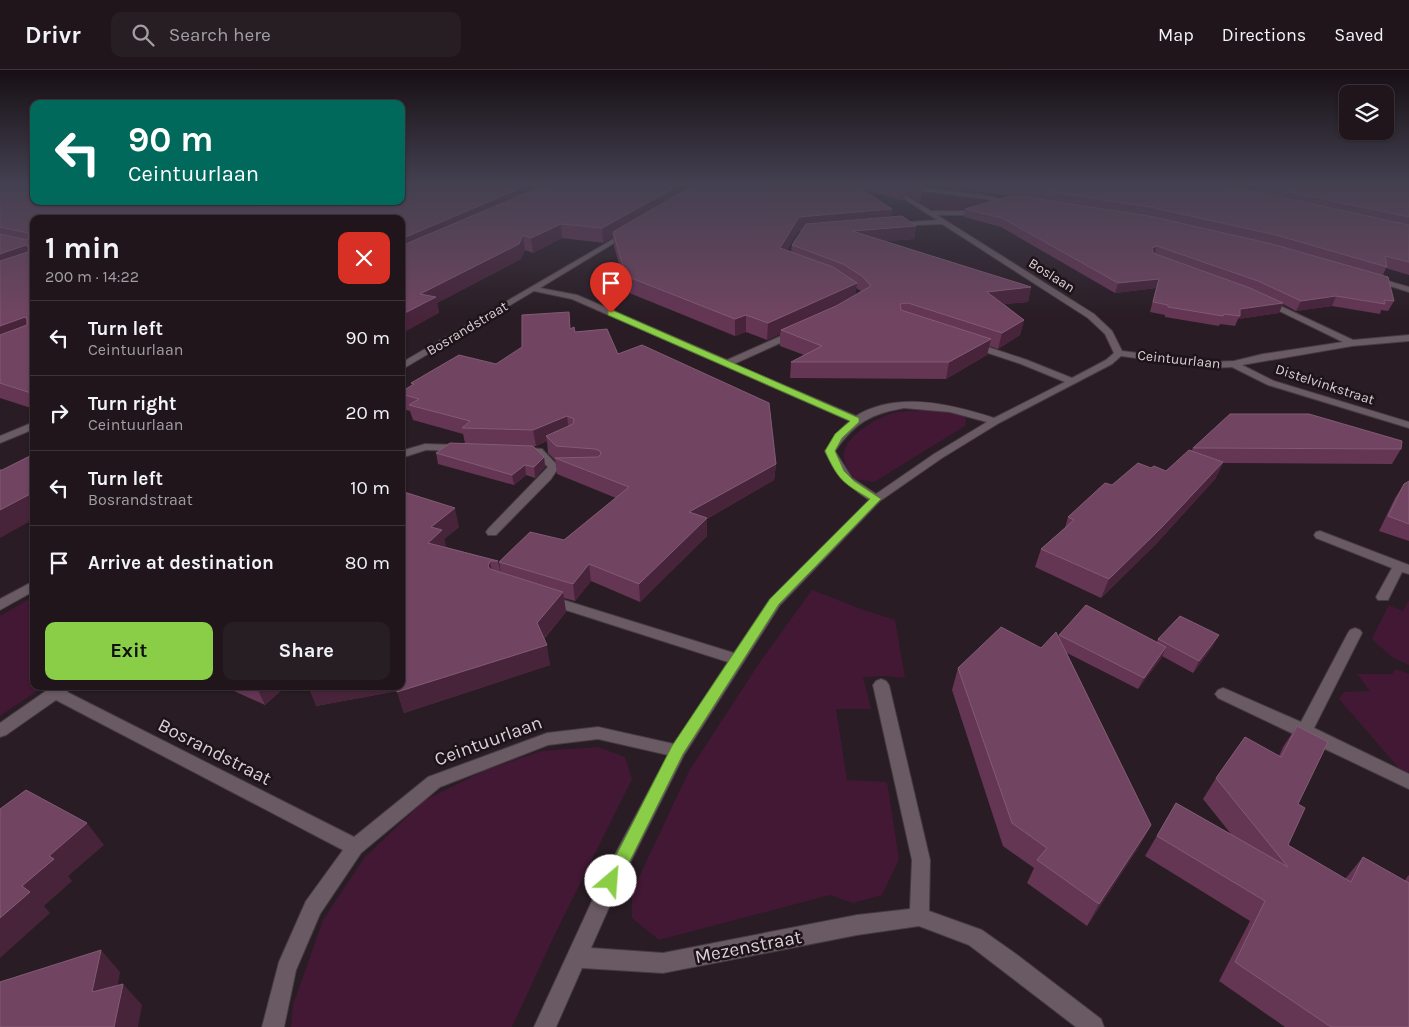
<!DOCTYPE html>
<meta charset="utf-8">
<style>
:root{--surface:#1f151b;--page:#271e24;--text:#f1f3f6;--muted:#a19fa3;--line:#3c343a;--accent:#8ace47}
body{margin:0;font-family:Karla,sans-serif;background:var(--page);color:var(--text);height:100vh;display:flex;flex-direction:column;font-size:19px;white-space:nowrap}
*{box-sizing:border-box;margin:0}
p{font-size:16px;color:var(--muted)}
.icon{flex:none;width:28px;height:28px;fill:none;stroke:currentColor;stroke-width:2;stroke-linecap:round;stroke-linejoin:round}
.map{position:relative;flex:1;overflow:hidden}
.panel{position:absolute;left:30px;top:145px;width:375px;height:475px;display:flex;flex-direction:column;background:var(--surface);border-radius:10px;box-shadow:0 1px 4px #0004,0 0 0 1px var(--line)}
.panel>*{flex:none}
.hud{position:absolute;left:30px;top:30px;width:375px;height:105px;border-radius:10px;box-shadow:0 1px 4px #0004,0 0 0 1px var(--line);background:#00695c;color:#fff;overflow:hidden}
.controls{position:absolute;left:1339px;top:15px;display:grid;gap:10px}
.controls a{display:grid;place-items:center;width:55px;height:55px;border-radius:10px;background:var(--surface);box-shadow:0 1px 4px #0004,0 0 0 1px var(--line);font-size:25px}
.pin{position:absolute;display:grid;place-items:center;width:42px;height:42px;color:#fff;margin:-51px -21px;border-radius:50% 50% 50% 0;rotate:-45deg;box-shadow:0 0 5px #0007}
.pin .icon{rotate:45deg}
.me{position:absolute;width:55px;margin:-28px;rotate:27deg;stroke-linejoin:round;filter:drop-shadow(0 0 4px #0008)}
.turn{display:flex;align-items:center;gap:18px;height:105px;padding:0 15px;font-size:22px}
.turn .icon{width:65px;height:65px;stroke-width:2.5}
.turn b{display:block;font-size:35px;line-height:42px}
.round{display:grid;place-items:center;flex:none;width:52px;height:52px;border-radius:10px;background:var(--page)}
.head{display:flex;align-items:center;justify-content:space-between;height:85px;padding:0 15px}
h1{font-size:30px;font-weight:700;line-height:38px}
.primary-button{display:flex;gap:10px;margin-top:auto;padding:10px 15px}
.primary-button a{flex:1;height:58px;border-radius:10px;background:var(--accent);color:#111;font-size:20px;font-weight:700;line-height:58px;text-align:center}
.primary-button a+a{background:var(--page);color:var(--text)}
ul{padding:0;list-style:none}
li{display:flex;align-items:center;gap:15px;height:75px;padding:0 15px;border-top:1px solid var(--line)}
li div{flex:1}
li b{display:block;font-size:19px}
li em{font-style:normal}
header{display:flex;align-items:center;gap:30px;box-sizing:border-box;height:70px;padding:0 25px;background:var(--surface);border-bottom:1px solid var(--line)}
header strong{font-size:24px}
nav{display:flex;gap:28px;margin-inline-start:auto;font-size:18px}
.search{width:350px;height:45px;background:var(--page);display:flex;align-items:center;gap:12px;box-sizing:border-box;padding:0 18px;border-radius:10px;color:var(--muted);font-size:19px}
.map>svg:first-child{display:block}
</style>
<header>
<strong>Drivr</strong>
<div class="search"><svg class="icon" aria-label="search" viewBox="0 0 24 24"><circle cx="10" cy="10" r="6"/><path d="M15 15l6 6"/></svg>Search here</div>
<nav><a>Map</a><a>Directions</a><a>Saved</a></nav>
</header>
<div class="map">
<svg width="1409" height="957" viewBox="0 0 1409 957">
<rect width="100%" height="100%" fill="#291c24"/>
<g fill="#431835">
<path d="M906,113l21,5 -7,1v3l24,2 -3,5 21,2 3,-5 11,1 9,5c-15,12 -40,11 -57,5 -9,-3 -16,-10 -24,-15z"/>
<path d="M936,340l16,2 14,6 -1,8 -91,56 -20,-3c-5,-8 -11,-16 -10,-26 2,-18 37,-38 53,-41 13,-2 27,-1 39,-2z"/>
<path d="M812,520l49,19 34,11 10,58 -18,-2 -24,1 8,32h-35l11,71 40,2 12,77 -17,36 -29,8 -23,-8 -171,45 -27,-22v-26l57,-121 71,-109z"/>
<path d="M34,526v90h10l-44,30v-100z"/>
<path d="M1409,530v65l-17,-8 -20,-18 17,-34 14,6z"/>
<path d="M1396,599l13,5v99l-10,-5 -60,-69 5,-7 26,-1 -13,-17h35z"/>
<path d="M598,677l27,10 7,22 -78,157 -42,91h-221l2,-22 30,-85 42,-63 60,-57 61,-30 56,-19z"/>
</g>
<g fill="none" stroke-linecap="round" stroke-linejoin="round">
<defs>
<g id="minor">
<path d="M923,118l63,7 21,6 -3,2 -18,-4 -65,-8z"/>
<path d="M889,119l18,7 24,15h34l18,-4v2l-18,6h-28l157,99 18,17 10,20 88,11 24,-1 29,-7 80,-12 -80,-39 -1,-2 4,-2 87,41 56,-5v6l-57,5 -110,19 32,16 135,41v6l-141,-43 -36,-18 -22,1 -89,-12 -9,8 -113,59 -57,35 -62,43 -100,104 -96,150 -66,132 -27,61 72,5 194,-38 53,-6 2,-49 -39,-175 3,-4 5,-2 5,2 3,4 41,175 -1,51 53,19 34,24 85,65 3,8h-28l-107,-82 -50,-19 -62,9 -194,38 -81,-5 -26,59h-22l70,-152 64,-120 -70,-16 -50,6 -108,42 -79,66 -41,61 -24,56 -12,57h-22l17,-65 27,-61 37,-51 -287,-150 -50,35 -6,2v-14l53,-37h19l-5,6 287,145 74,-60 119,-44 51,-6 76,17 54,-82 -184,-59 -2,-3 2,-3h10l180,56 36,-54 99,-99c-21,-14 -33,-26 -44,-49l16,-22 9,-8 -278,-122 -38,-8 -133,79v-7l226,-132 2,1v2l-89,54 37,7 150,65 65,-29h6v4l-64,29 122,52c41,-25 95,-12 138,2l71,-36 -44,-18 -51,-17v-4l3,-1 54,18 45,18 34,-18 8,-7 -9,-19 -17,-16 -146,-94 -48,2 -1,-1 3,-2 41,-3 -34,-22 -16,-6zM904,338l46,4 37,10 -53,32 -58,40 -24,-16 -17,-27c20,-28 35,-37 69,-43z"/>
<path d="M1371,206l38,11v5l-38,-12z"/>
<path d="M34,352v7l-34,14v-7z"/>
<path d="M425,374l36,1 5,3 -5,3 -35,-1 -25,8v-7z"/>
<path d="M531,378l11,1 17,18 -8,12 -55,56h-8l-2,-3 2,-3 60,-62 -13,-13 -8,-1 -1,-2 1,-2z"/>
<path d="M1320,461l89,34v9l-7,-2 -14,28h-10l-2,-3 16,-29 -76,-30 -2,-3 2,-3z"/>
<path d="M34,511v10l-34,19v-11z"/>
<path d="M1355,558l5,2 2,3 -48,95 95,46v15l-191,-91 -3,-4 3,-4 5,-2 5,2 73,32 47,-89 2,-3z"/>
</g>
</defs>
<use href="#minor" stroke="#453b41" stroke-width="2"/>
<use href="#minor" fill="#6a5a63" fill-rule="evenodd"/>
</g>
<g fill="#653554" fill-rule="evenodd">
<path d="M0,113l34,18h367v-18h519l2,6 -2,13 -15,-9 -1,8 -42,-12 30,20 -1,8 25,9 -2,13 -29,2 146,46 -3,15 -24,2 20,16 -4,15 -22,14 -9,-3 -2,9 -41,24 -156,-1 1,-16 13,-7 -24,-9v-12l-13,6 -21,-8 -11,4 -108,-44 -13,-46 -1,-9 -10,6 -41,-5 -29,15 -8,-3 -4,9 -84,44 2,10 -405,-94v190l-34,-11zM798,161h3l-9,14 -1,7 -4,-2zM856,218l5,3 -6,4z"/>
<path d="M938,113h471v92l-23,-7 -3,7 11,26 -6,10 -7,-1 -1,4 -48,-8 -36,5 -13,-7 -4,9 -41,6 -3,7 -15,-2 -1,2 -54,-9v-2l-15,-3 6,-24 -41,5 -114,-66 -37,-10 1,-8 56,-12 -84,-10z"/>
<path d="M570,259l5,3 43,22 158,110 -2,16 -67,39v17l-67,66 -49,-21 -16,20 -11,-3 2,14 -22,27 6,26 -146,48 -7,-22 -81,15 85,-215 58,36 -15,12 2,8 52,14 3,12 -2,-11 65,-22 52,-42 -59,-24 -2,-14 -7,-7 -1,-12 -11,5h-3l11,11 1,10 -10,11 -9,-3 -12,10 -76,-21 -2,-11 29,-10 -2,-9 -50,-14 -3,-9 -8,-2 -1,-5v-10l11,-9 -1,-2 85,-19z"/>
<path d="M1193,378l208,1 -9,15 -169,-1 -8,16 -60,66 -54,53 -66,-31 6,-18 24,-21 3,-11 44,-32 39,-17 15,3 25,-20z"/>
<path d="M1409,411v60l-30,-10 16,-33 9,-14z"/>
<path d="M1059,565l98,7 1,-3 55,7 -20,27 -31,-17 -24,33 -71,-36 84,172 -13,23 -51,78 -60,-43 7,-15 -31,-22 -51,-156 6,-22 83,-20 18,-12z"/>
<path d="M223,616h63l-21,19z"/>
<path d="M1297,656l1,78 -10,41 57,34 18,-22 42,24 2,-4 2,-2v152h-124l-66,-46 31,-60 -105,-65 31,-53 55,31 -28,-35 13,-21 63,-22 4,-9z"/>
</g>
<g fill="#48243b">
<path d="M401,113h30l-30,11z"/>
<path d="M533,113h31l-163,72v-16z"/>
<path d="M683,113h42l-112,49v5l-10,6 -1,-15z"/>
<path d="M272,131h36l-42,18 -6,-13z"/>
<path d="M346,131h36l-39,18 -4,-12 1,-3z"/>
<path d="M892,139l-2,13 -92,9 -18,31v-14l19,-31z"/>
<path d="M561,154l1,14 -29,15 -2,-15z"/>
<path d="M916,156l-2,13 -63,5 1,-13z"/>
<path d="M523,165l2,15 -4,9 -84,44 2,10 -38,21v-19l19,-21z"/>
<path d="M26,175l7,15 -33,11v-17z"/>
<path d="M1157,176l-3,9 -2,-7z"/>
<path d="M1159,209l-3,9 -41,5 3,-10z"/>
<path d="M857,213l-2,16 -74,31 -1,4 -13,6 1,-17z"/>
<path d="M1031,217l-3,15 -44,4 3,-14z"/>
<path d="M1336,226l-4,10 -36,5 5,-10z"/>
<path d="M1283,233l-4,10 -41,6 2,-3v-7z"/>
<path d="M746,245v17l-11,4v-17z"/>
<path d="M25,247l8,17 -33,12v-20z"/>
<path d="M1024,250l-4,15 -22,14 4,-16z"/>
<path d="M991,269l-4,16 -41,24 3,-17z"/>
<path d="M567,346l2,15 -23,5 1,5 -11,5 -3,-16z"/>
<path d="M544,387l1,10 -10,11 -1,-11z"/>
<path d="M1223,392l-8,17 -60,66 -54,53 8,-19z"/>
<path d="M776,394l-2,16 -67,39v17l-67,66 -1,-18 50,-72z"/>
<path d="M525,395l1,10 -12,10 -2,-10z"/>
<path d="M34,422v27l-34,19v-28z"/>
<path d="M455,438l4,19 -15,12 3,10 -19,-6 3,-16z"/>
<path d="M490,491l4,20 -6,-15z"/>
<path d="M589,494l2,17 -16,20 -2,-17z"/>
<path d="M563,522l3,20 -26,31 -3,-20z"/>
<path d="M1219,565l-6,11 -20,27 6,-12z"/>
<path d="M547,575l3,20 -146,48 -7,-21z"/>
<path d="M1166,577l-5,12 -23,30 6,-11z"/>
<path d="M256,616h30l-21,19z"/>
<path d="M308,616h88l2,5 -82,15z"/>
<path d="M87,753l17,22 -36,31 4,5 -28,25 6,7 -50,45v-40l22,-32 27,-30z"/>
<path d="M1151,755l-13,23 -51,78 12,-22z"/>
<path d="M101,880l19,22 -7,41 -21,-21z"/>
<path d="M123,914l19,21 -4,22h-24z"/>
</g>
<g fill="#714562" stroke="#825b74">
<path d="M0,113h34v18h238l-12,5 13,1 16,-6h57l-6,3 -1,3h11l15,-6h36v-13l12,-5h120l-132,56v-20h-367v173l-3,1 -31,-10v-48l27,-10v-6l-2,-2 -25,9v-65l28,-9 1,-5 -3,-2 -26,9v-20l26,6 3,-2 -1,-5 -28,-6z"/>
<path d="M550,113h133l-81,45 -41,-4 -30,14 -8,-3 -4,9 -99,50 16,3 -35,18v-69z"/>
<path d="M698,113h154l40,26 -93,8 -19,31 53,19 24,16 -89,40 -22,-8 -11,4 -109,-43 -13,-44z"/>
<path d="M887,113h7l11,5z"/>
<path d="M911,113h9l2,6z"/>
<path d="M982,113h222l57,10 148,32v37l-24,-6 2,11 -111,-32 -126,-28 -125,-19z"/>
<path d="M1243,113h166v34l-147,-31z"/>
<path d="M1006,127h19l124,19 123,28 116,33 6,24 -10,-1 1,4 -49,-8 -35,5 -43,-20 -101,-35 -5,2 1,5 97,35 33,15 -43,6v7l-16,-2 -1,2 -55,-9v-2l-15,-3 6,-23 -41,4 -116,-65 -37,-9z"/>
<path d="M902,146l14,10 -64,5 179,56 -44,5 37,28 -22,13 -94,-30 -8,1 1,6 90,29 -42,23h-158l31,-16 -41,-16 55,-24 35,-20 -9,-10 -19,-12 -51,-19 14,-21z"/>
<path d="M569,242l1,17 4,-2 1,5 32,-3 11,25 24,-9 127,58 7,61 -87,48 18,6 -68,66 -50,-20 -16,20 -74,-22 31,-30 34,8 65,-53 -74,-29 43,-1 3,-3 -1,-3 -5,-2 -39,-3 -10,-10 27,-12 1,-5 -7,-3 -34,14 -71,-2 8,-7 -61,-16 10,-6 -18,-5v-2l13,-8 -3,-1 48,-28 37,9 26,-17v-32z"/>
<path d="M1230,344h79l93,27 -1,8 -208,-1z"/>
<path d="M450,373l83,3 11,11 -10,10 -9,-2 -13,10 -76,-22z"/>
<path d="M1189,380l34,12 -60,64 -54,53 -68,-30 33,-29 -6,-3 37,-34 7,2 26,-22 13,5 3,-2 12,5z"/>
<path d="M34,384v38l-34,18v-40h2z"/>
<path d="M1409,411v43l-21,-8 16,-32z"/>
<path d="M401,421l54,17 -24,19 11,3 -14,13 70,18h-8l-2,5 2,3 73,23 -26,31 10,22 -150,47 -2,-6h6z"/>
<path d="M1086,535l80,42 -22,31 -85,-43z"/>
<path d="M1180,546l39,19 -20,26 -41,-22z"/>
<path d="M1001,557l40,21 15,-16 95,193 -52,79 -62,-44 10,-12 -35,-25 -54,-155z"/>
<path d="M1297,656l31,16 -30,62 7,4 -17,37 63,37 12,-25 46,26v144h-78l-96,-65 30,-61 -108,-65 19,-33 112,64 -72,-89 29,-41 36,20z"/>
<path d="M26,720l61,33 -38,33 5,3 -32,27 8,6 -30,26v-109z"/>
<path d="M101,880l-9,42 31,-8 -9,43h-114v-45z"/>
</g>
<linearGradient id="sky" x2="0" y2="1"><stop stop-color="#170f14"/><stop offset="0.46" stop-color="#434050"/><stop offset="1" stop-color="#434050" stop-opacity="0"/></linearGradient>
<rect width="1409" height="247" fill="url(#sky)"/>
<path fill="#8ace47" stroke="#5a862e" d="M608,241h6l245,107v4l-17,16 -7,13 9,20 10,10 27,18 -102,105 -96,150 -66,133 -6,2 -6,-2 -2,-6 69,-135 98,-147 100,-100c-27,-16 -32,-19 -45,-48l10,-17 15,-13 -242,-106z"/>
<g text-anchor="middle" stroke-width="5" stroke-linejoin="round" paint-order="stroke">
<g font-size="14" fill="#d9d0d5" stroke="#1f131a">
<text transform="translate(1052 205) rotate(32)" y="5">Boslaan</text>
<text transform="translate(467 258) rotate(-31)" y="5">Bosrandstraat</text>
<text transform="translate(1179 289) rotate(6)" y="5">Ceintuurlaan</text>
<text transform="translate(1325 314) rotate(18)" y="5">Distelvinkstraat</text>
</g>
<g font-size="19" fill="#d9d0d5" stroke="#1f131a">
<text transform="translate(488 670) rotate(-20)" y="7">Ceintuurlaan</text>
<text transform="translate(215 681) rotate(27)" y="7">Bosrandstraat</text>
<text transform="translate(748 876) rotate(-11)" y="7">Mezenstraat</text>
</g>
</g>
</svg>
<div class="controls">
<a><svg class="icon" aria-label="layers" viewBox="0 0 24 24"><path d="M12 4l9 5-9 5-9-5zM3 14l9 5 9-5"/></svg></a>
</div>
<div class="pin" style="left:611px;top:243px;background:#d93025"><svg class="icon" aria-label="arrive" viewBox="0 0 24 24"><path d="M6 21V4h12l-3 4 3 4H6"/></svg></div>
<svg class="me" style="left:611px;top:811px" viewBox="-20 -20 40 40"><circle r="19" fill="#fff"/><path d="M0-13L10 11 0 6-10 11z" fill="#8ace47"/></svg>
<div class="hud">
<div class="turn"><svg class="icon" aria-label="left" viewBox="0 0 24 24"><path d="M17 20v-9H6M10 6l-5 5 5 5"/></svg><div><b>90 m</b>Ceintuurlaan</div></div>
</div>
<section class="panel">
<div class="head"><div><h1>1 min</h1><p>200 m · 14:22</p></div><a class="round" style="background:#d93025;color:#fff"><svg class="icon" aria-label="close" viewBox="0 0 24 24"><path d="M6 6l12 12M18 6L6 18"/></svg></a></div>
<ul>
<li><svg class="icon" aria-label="left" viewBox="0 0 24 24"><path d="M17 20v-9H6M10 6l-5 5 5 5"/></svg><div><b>Turn left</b><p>Ceintuurlaan</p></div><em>90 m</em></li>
<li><svg class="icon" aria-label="right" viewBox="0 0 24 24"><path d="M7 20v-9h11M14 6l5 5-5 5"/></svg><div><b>Turn right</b><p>Ceintuurlaan</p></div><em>20 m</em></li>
<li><svg class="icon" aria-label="left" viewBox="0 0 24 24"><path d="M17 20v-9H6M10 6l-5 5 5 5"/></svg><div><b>Turn left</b><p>Bosrandstraat</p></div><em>10 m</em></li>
<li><svg class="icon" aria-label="arrive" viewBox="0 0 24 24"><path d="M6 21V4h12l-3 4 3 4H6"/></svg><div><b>Arrive at destination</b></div><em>80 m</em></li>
</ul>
<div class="primary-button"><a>Exit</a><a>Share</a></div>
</section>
</div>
